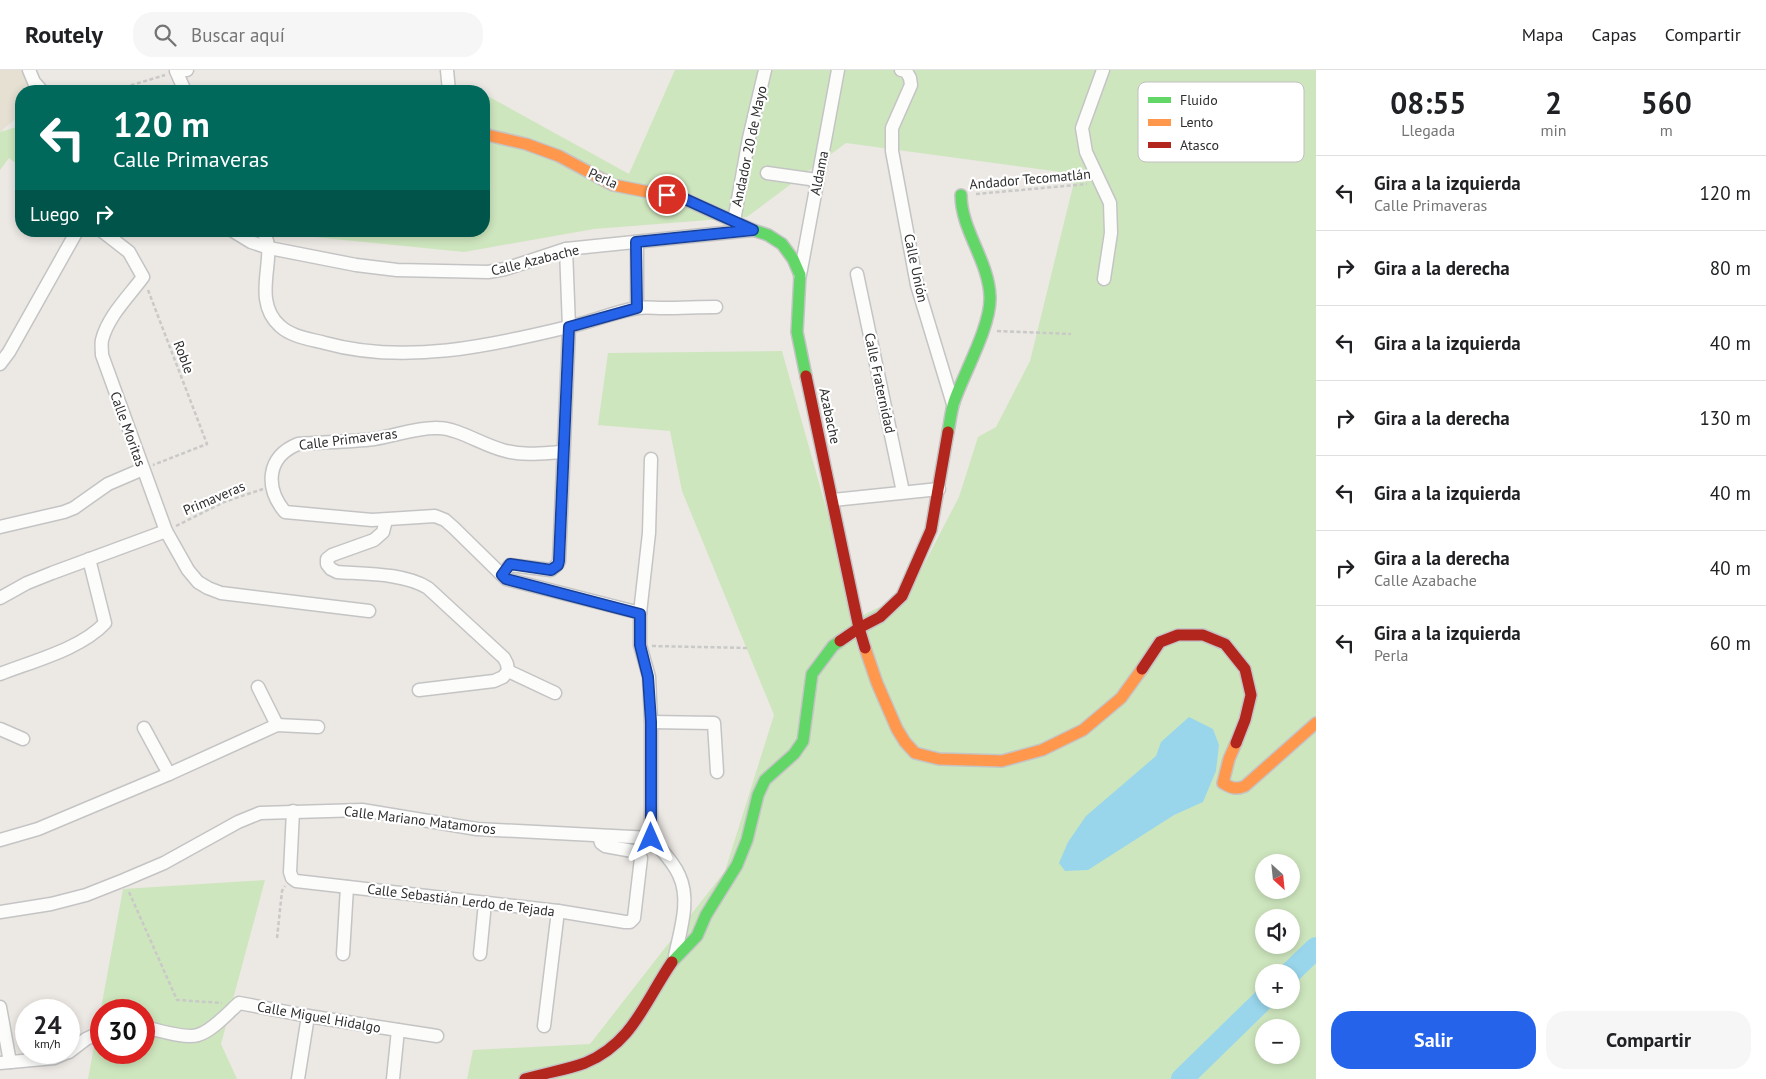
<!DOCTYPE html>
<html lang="es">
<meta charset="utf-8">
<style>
:root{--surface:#fff;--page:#f6f6f6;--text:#202124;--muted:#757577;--line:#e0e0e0;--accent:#2563eb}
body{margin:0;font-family:"PT Sans",sans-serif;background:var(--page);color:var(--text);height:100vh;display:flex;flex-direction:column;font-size:19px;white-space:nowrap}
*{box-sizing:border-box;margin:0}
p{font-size:16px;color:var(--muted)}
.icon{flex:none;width:28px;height:28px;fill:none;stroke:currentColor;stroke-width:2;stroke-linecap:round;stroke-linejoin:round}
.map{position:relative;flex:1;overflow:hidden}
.side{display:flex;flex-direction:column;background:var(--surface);width:450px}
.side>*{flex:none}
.hud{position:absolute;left:15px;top:15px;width:475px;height:152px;border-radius:20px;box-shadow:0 2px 8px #0003;background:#00695c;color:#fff;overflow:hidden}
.needle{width:32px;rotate:153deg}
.controls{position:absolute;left:1255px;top:784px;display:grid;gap:10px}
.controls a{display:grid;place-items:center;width:45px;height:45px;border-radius:50%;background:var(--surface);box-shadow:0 2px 8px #0003;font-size:25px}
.speed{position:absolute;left:15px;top:929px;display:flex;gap:10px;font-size:25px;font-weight:700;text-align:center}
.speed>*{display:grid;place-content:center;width:65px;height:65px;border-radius:50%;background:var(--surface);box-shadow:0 2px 8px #0003;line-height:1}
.speed small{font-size:12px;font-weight:400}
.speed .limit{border:8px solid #d22;background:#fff;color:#111}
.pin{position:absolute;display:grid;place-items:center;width:42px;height:42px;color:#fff;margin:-21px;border:2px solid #fff;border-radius:50%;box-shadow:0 1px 5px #0007}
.me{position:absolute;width:55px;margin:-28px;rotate:0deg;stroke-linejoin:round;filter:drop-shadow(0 0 4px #0008)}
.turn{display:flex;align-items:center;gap:18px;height:105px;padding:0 15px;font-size:22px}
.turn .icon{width:65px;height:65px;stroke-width:2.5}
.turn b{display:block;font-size:35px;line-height:42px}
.then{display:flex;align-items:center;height:48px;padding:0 15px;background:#0003;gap:10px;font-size:19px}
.eta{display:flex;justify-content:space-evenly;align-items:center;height:85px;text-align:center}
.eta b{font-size:30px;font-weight:700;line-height:35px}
.button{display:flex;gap:10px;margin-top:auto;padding:10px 15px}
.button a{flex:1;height:58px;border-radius:20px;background:var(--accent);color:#fff;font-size:20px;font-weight:700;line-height:58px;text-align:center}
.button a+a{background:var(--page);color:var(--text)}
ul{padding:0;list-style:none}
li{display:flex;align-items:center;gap:15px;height:75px;padding:0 15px;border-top:1px solid var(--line)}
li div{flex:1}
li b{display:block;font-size:19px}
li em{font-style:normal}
header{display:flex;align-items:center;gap:30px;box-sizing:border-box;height:70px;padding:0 25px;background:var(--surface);border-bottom:1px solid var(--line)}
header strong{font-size:24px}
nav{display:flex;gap:28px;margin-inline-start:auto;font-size:18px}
.search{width:350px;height:45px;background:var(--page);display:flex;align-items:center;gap:12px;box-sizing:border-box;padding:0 18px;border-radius:20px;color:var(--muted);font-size:19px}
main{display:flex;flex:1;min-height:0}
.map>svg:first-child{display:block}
</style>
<header>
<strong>Routely</strong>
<div class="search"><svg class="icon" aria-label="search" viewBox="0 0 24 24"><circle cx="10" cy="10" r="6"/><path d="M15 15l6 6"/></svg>Buscar aquí</div>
<nav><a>Mapa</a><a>Capas</a><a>Compartir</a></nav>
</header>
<main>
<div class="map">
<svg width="1316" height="1009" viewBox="0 0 1316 1009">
<rect width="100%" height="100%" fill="#ece8e4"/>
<path fill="#e6e0d3" d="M0,0h24l13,21h-16v23l-21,18z"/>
<g fill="#cee6be" fill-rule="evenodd">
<path d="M675,0h641v1009h-849l6,-29 117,-6 135,-173 49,-156 -92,-224 -12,-60 -72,-6 10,-72 174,-2 75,267 43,-21 20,-25 39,-75 19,-60 18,-10 34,-66 46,-187 -230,-31 -99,74 -153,12 -130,23 -190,-19v-2h210v-137l145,80zM1264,792h27v28h-27zM1264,848h27v27h-27zM1264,902h27v28h-27zM1264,958h27v27h-27z"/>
<path d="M16,57l5,4v36l-12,-9 -9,12v-38z"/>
<path d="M265,810l-44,164 16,35h-149l35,-190zM101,940h43v42h-43z"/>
</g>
<path fill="#99d6ec" d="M1189,647l24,12 6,16 -3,26 -13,31 -29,13 -86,55 -23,1 -6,-8 9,-21 18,-26 70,-60 5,-14z"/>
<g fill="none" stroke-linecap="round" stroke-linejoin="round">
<g stroke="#99d6ec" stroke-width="22">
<path d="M1291,902l25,-24"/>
<path d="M1182,1009l82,-80"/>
</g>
<defs>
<g id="street">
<path d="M29,0l5,12 8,9"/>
<path d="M447,0l2,21"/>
<path d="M901,0l5,1 4,7 1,7 -19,43v23l25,134 36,119"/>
<path d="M1103,0l-21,58 4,24 24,51 1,30 -7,46"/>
<path d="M185,21l-9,-20 11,-1"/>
<path d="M767,103l50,7"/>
<path d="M734,151l15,-83 16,-68"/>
<path d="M102,161l27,21 14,25c-14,19 -35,39 -41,63 -1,5 0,10 0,15l64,176 22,39 10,12 10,6 13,5 148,18"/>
<path d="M233,161l18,11 18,6 87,17 41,5 91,2 17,-3 61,-20 186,-19"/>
<path d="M261,161c21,18 -13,67 19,95 12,11 30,13 45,17 79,22 165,3 243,-16 23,-5 46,-15 69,-19 8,-1 18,0 26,0 18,0 36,-1 53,-1"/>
<path d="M637,172v66"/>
<path d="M857,204l46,218"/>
<path d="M800,205l38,-205"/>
<path d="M0,294l9,-12 68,-121"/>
<path d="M563,382c-19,1 -38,4 -57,-1 -22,-5 -48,-23 -68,-23 -21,-1 -43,8 -64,11 -25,3 -51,3 -76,5 -32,13 -33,44 -13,68l87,8 63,-4 10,4 9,8 52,51 134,34"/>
<path d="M651,389l-2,74 -9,80v32l9,32 2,45v116"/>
<path d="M833,430l106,-11"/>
<path d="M386,450l-3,12 -9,8 -42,15 -5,4v5l4,5 6,3c28,2 67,1 91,16l76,70 3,6 1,7 -5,6 -9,4 -75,9"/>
<path d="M0,457l64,-15 10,-4 34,-24 35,-15"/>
<path d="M502,505l8,-10 41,5 6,-5 2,-4 10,-234 -3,-78"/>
<path d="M0,528l27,-15 25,-10 114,-42"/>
<path d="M508,601l47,22"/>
<path d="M0,604c33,-13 81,-25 105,-51l-16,-64"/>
<path d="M258,617l19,38"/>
<path d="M651,652l63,1 3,49"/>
<path d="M144,658l25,46"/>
<path d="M0,659l23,10"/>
<path d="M293,741l-3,61 2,6 4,3 262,30 67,11h5l4,-4 7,-60 -3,-6 -33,-6 -4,-3 -2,-7"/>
<path d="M651,768c9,11 22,23 28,37 12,25 1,56 -4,81"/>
<path d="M0,770l38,-11 131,-55 108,-49 41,2"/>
<path d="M0,842l51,-8 35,-9 38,-15 40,-17 74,-41 22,-9 102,-3 115,19 174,9"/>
<path d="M343,884l4,-67"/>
<path d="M480,884l5,-51"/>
<path d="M0,937l10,55"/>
<path d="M544,956l14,-115"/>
<path d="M144,957c14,3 41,12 54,8 14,-4 30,-22 41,-32l69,13 129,20"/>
<path d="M69,982l17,-13 15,-7"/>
<path d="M0,993l54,-5 14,-6"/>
<path d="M298,1009l10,-63"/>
<path d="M393,1009l5,-49"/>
</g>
<g id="fast">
<path d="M684,129l69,31 15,5 14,9 11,15 7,16 -3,57 9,44"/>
<path d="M948,362c2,-10 3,-21 6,-30 10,-29 37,-76 36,-105 -1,-36 -29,-67 -29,-102"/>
<path d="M672,892l25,-26 9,-21 31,-50 10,-25 11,-45 7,-15 29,-26 9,-13 9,-67 21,-28 7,-5"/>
</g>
<g id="slow">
<path d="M484,61l3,4 39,9 33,12 54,29 71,14"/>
<path d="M865,578l12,35 20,46 8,13 10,11 24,6 63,2 40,-11 41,-20 38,-32 21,-29"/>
<path d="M1236,673l-7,16 -6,24c8,5 13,7 22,3l71,-63"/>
</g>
<g id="jam">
<path d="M806,306l53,252 6,20"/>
<path d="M840,571l19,-13 21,-11 22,-21 29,-66 17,-98"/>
<path d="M1142,599l18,-27 18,-7h25l22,9 20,25 6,26 -6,25 -9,23"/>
<path d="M525,1009c20,-6 41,-9 60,-16 48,-20 60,-62 87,-101"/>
</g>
</defs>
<use href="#street" stroke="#c5c4c5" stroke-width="15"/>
<use href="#fast" stroke="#c5c4c5" stroke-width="14"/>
<use href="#slow" stroke="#c5c4c5" stroke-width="14"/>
<use href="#jam" stroke="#c5c4c5" stroke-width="14"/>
<g stroke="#c9c9c8" stroke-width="2.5" stroke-dasharray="4 2.5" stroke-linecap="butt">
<path d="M119,21l13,-6 33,-10"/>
<path d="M976,124l111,-10"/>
<path d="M148,220l59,154 -54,21"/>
<path d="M997,261l74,3"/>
<path d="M176,456l48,-24 39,-13"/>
<path d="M652,576l96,2"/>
<path d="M129,822l48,108 45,3"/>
<path d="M277,868l5,-47 3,-5"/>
</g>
<use href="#street" stroke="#fcfcfb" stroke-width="12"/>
<use href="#fast" stroke="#63d668" stroke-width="11"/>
<use href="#slow" stroke="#ff974d" stroke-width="11"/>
<use href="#jam" stroke="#b3261e" stroke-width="11"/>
</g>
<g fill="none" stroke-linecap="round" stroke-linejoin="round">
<defs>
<path id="route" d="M651,768v-116l-3,-45 -8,-32v-31l-134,-35 -4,-4 8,-11 41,6 7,-5 1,-4 10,-234 68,-19 -1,-66 117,-12 -68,-31 -18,-4"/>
</defs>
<use href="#route" stroke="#184099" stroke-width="12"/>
<use href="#route" stroke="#2563eb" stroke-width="9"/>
</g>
<g text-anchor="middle" stroke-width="4.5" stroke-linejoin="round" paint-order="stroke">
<g font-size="14" fill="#2e2e2e" stroke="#fff">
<text transform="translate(749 76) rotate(-78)" y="5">Andador 20 de Mayo</text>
<text transform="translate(819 103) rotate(-79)" y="5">Aldama</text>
<text transform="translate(603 108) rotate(24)" y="5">Perla</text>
<text transform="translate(1030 109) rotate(-5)" y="5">Andador Tecomatlán</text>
<text transform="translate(535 190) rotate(-14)" y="5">Calle Azabache</text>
<text transform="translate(916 198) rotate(78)" y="5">Calle Unión</text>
<text transform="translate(184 287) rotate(69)" y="5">Roble</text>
<text transform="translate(880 313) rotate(78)" y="5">Calle Fraternidad</text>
<text transform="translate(830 346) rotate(78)" y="5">Azabache</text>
<text transform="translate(128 359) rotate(70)" y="5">Calle Moritas</text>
<text transform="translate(348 369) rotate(-7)" y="5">Calle Primaveras</text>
<text transform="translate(214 428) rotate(-23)" y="5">Primaveras</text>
<text transform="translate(420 750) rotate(7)" y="5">Calle Mariano Matamoros</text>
<text transform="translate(461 830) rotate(7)" y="5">Calle Sebastián Lerdo de Tejada</text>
<text transform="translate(319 947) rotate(10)" y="5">Calle Miguel Hidalgo</text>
</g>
</g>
<rect x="1138" y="12" width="166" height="80" rx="8" fill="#fff" stroke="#c0c0c0" stroke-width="1"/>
<rect x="1148" y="27" width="23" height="6" fill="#63d668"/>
<rect x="1148" y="49" width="23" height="7" fill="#ff974d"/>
<rect x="1148" y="72" width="23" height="6" fill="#b3261e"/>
<g font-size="14" fill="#2e2e2e">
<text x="1180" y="35">Fluido</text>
<text x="1180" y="57">Lento</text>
<text x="1180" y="80">Atasco</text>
</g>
</svg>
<div class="controls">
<a><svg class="needle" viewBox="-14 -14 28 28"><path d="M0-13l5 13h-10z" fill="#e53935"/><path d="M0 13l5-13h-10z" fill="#757577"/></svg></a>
<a><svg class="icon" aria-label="sound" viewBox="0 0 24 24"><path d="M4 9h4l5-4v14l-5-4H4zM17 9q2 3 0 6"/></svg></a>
<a>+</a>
<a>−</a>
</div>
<div class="speed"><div>24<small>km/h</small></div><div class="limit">30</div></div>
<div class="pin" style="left:667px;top:125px;background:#d93025"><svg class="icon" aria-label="arrive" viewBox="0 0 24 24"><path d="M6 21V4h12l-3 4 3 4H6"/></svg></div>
<svg class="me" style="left:651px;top:768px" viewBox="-20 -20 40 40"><path d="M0-17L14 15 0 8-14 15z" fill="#2563eb" stroke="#fff" stroke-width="4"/></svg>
<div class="hud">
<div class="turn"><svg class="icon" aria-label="left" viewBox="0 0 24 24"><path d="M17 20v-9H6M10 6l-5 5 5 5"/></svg><div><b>120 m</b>Calle Primaveras</div></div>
<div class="then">Luego<svg class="icon" aria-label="right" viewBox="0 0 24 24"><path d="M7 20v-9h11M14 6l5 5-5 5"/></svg></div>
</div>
</div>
<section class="side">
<div class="eta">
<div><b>08:55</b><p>Llegada</p></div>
<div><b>2</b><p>min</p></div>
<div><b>560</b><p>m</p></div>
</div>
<ul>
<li><svg class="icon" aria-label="left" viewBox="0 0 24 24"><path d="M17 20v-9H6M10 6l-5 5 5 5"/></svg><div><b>Gira a la izquierda</b><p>Calle Primaveras</p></div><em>120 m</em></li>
<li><svg class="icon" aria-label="right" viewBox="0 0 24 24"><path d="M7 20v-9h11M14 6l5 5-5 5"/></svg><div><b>Gira a la derecha</b></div><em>80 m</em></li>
<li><svg class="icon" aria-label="left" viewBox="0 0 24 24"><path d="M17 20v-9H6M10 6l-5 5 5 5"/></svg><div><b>Gira a la izquierda</b></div><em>40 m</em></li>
<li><svg class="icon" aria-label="right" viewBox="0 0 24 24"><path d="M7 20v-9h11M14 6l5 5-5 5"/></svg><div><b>Gira a la derecha</b></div><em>130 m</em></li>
<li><svg class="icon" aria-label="left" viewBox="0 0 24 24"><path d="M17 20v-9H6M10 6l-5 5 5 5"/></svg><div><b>Gira a la izquierda</b></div><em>40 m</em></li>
<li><svg class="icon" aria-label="right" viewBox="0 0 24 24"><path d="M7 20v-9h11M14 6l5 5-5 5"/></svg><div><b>Gira a la derecha</b><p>Calle Azabache</p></div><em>40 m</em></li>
<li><svg class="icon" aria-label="left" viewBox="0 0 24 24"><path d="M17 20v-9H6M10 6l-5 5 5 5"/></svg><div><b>Gira a la izquierda</b><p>Perla</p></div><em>60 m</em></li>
</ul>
<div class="button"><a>Salir</a><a>Compartir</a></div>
</section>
</main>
